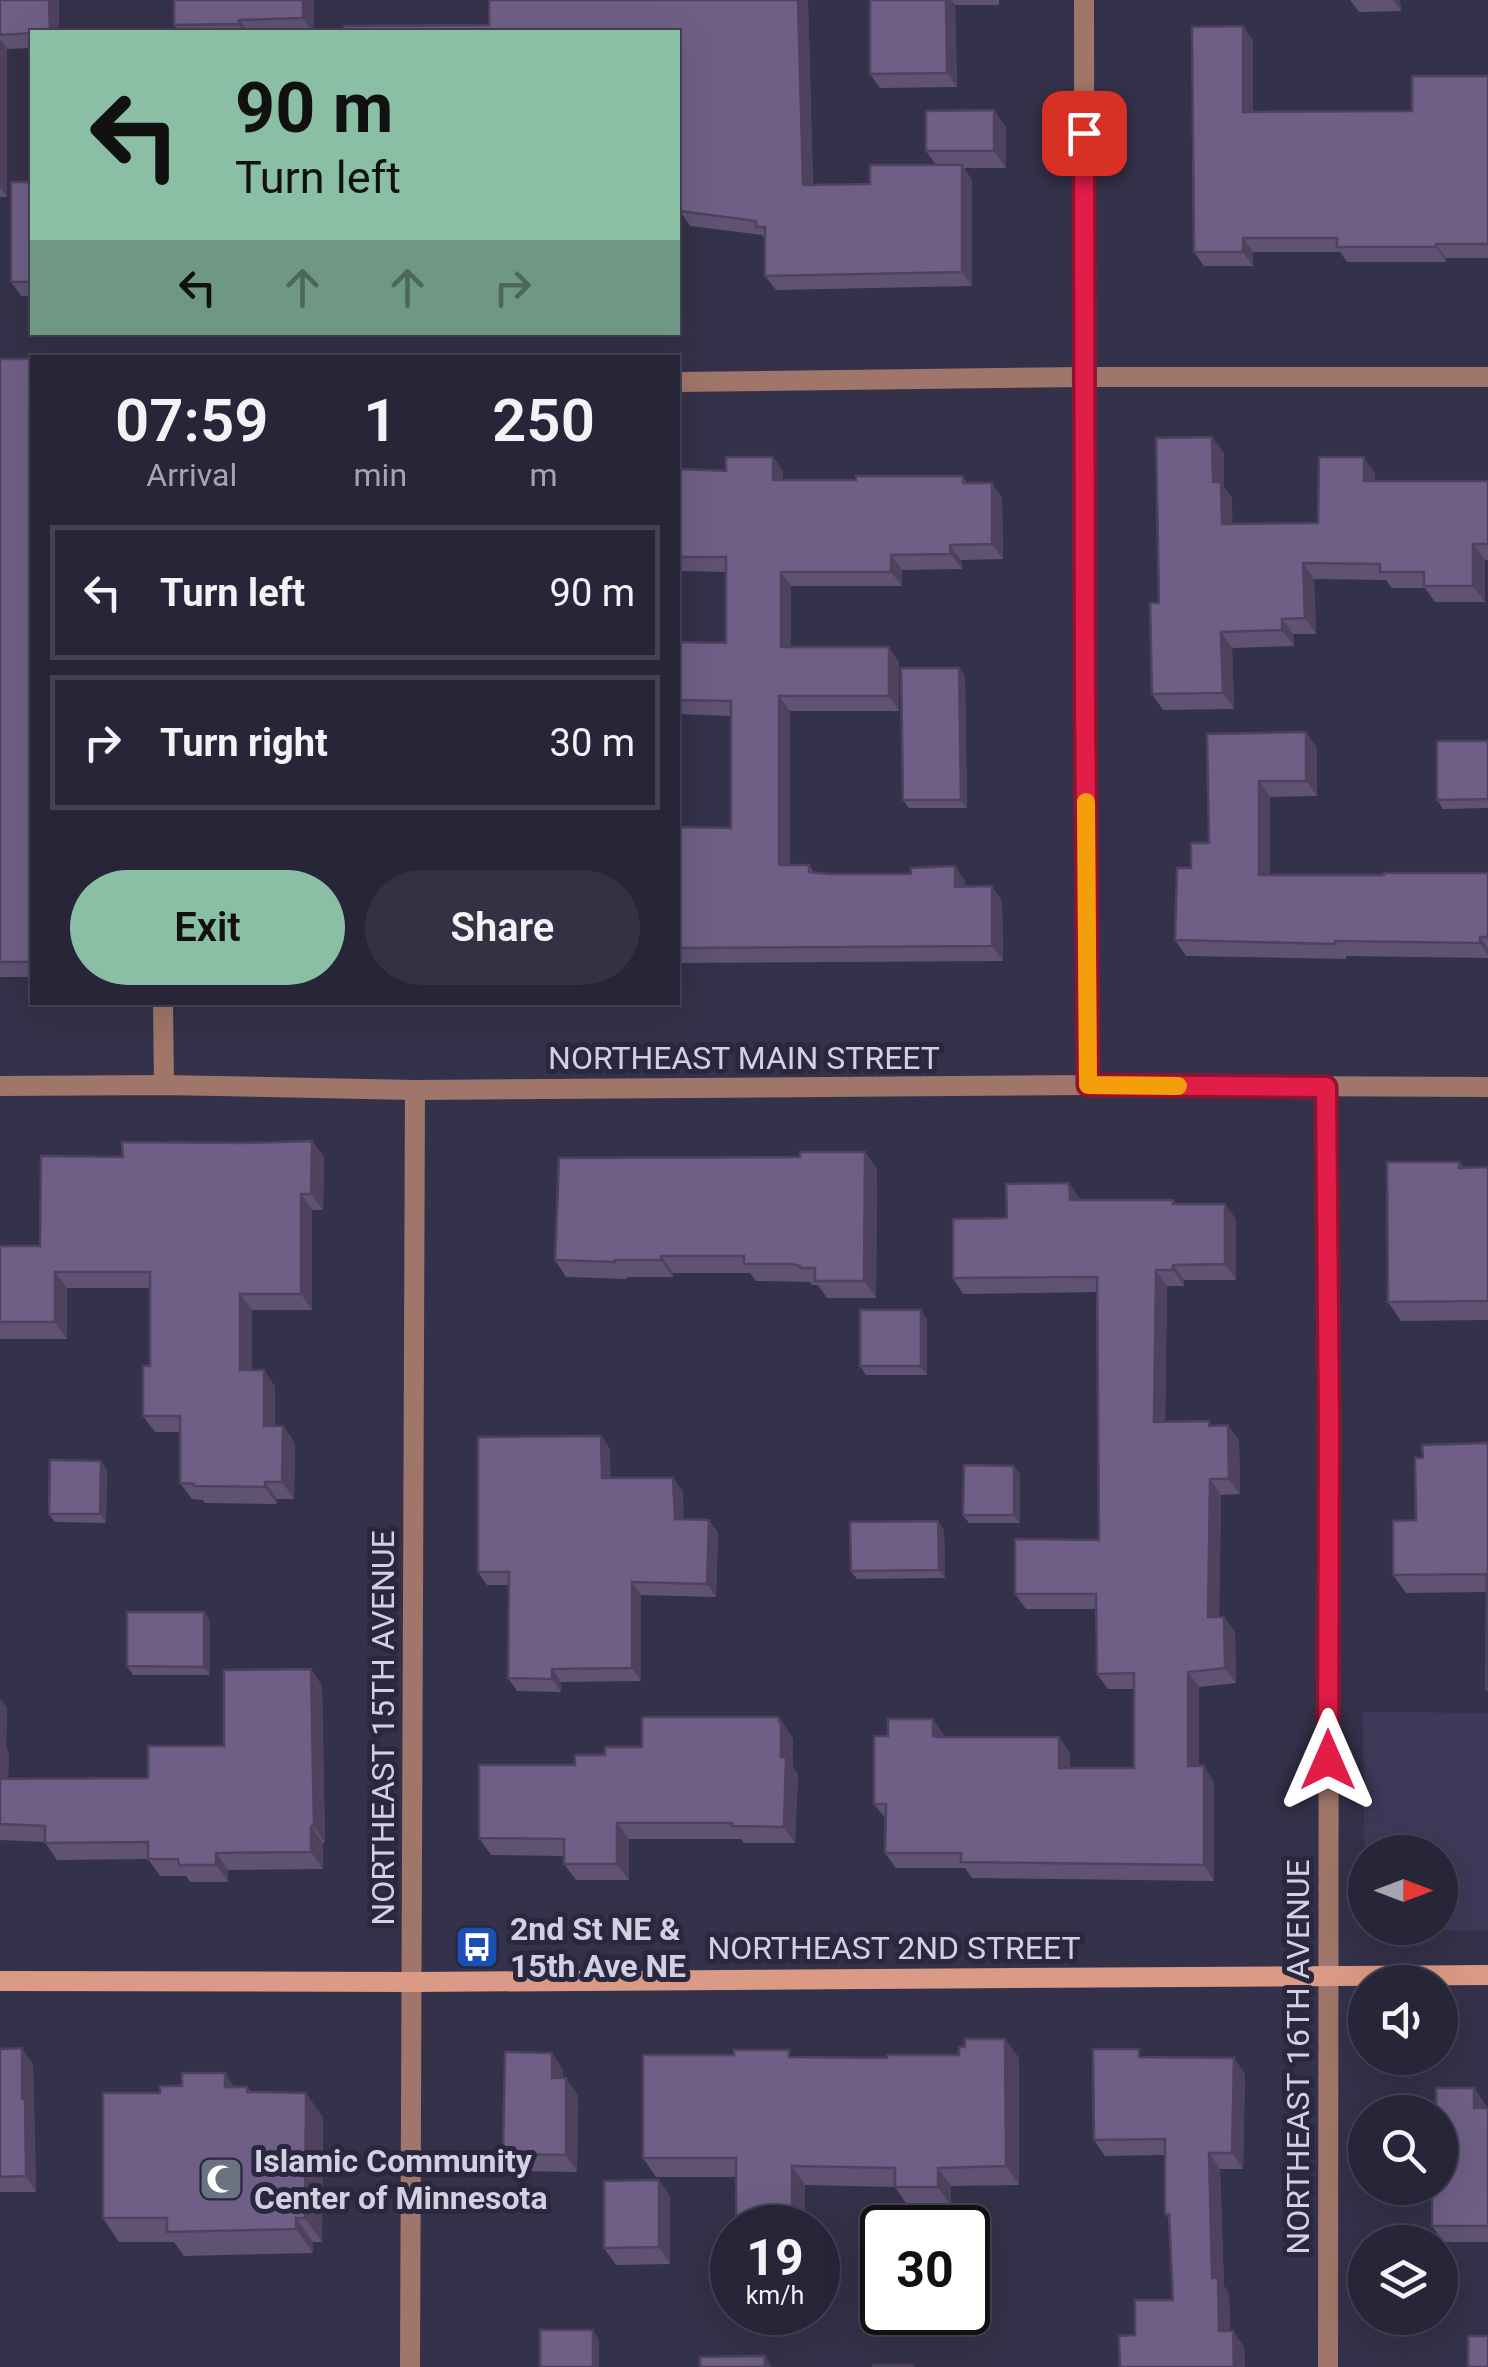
<!DOCTYPE html>
<style>
:root{--surface:#272538;--page:#333143;--text:#f1f3f6;--muted:#a4a5ae;--line:#434253;--accent:#8abfa5}
body{margin:0;font-family:Roboto,sans-serif;background:var(--page);color:var(--text);height:100vh;display:flex;flex-direction:column;font-size:38px;white-space:nowrap}
*{box-sizing:border-box;margin:0}
p{font-size:32px;color:var(--muted)}
.icon{flex:none;width:55px;height:55px;fill:none;stroke:currentColor;stroke-width:2;stroke-linecap:round;stroke-linejoin:round}
.map{position:relative;flex:1;overflow:hidden}
.panel{position:absolute;left:30px;top:355px;width:650px;height:650px;display:flex;flex-direction:column;background:var(--surface);border-radius:0px;box-shadow:0 10px 40px #0002,0 0 0 2px var(--line)}
.panel>*{flex:none}
.guide{position:absolute;left:30px;top:30px;width:650px;height:305px;border-radius:0px;box-shadow:0 10px 40px #0002,0 0 0 2px var(--line);background:#8abfa5;color:#111;overflow:hidden}
.needle{width:65px;rotate:90deg}
.controls{position:absolute;left:1348px;top:1835px;display:grid;gap:20px}
.controls a{display:grid;place-items:center;width:110px;height:110px;border-radius:50%;background:var(--surface);box-shadow:0 10px 40px #0002,0 0 0 2px var(--line);font-size:50px}
.speed{position:absolute;left:710px;top:2205px;display:flex;gap:20px;font-size:50px;font-weight:700;text-align:center}
.speed>*{display:grid;place-content:center;width:130px;height:130px;border-radius:50%;background:var(--surface);box-shadow:0 10px 40px #0002,0 0 0 2px var(--line);line-height:1}
.speed small{font-size:25px;font-weight:400}
.speed .limit{border:5px solid #111;border-radius:15px;background:#fff;color:#111}
.pin{position:absolute;display:grid;place-items:center;width:85px;height:85px;color:#fff;margin:-42px;border-radius:20px;box-shadow:0 5px 15px #0006}
.me{position:absolute;width:110px;margin:-55px;rotate:0deg;stroke-linejoin:round;filter:drop-shadow(0 0 8px #0008)}
.turn{display:flex;align-items:center;gap:35px;height:210px;padding:0 40px;font-size:45px}
.turn .icon{width:130px;height:130px;stroke-width:2.5}
.turn b{display:block;font-size:70px;line-height:85px}
.lanes{display:flex;align-items:center;height:95px;padding:0 40px;background:#0003;justify-content:center;gap:50px;direction:ltr}
.lanes .off{opacity:.35}
.eta{display:flex;justify-content:space-evenly;align-items:center;height:170px;text-align:center}
.eta b{font-size:60px;font-weight:600;line-height:70px}
.button{display:flex;gap:20px;margin-top:auto;padding:20px 40px}
.button a{flex:1;height:115px;border-radius:60px;background:var(--accent);color:#111;font-size:40px;font-weight:600;line-height:115px;text-align:center}
.button a+a{background:var(--page);color:var(--text)}
ul{padding:0;list-style:none}
li{display:flex;align-items:center;gap:30px;height:135px;margin:0 20px 15px;padding:0 20px;border:5px solid var(--line);border-radius:0px}
li div{flex:1}
li b{display:block;font-size:38px}
li em{font-style:normal}
.map>svg:first-child{display:block}
</style>
<div class="map">
<svg width="1488" height="2367" viewBox="0 0 1488 2367">
<rect width="100%" height="100%" fill="#34314a"/>
<path fill="#3d3a59" d="M1363,1712l125,1v218l-90,-1 -6,-2h48v-76h-75v44z"/>
<g fill="none" stroke-linecap="round" stroke-linejoin="round">
<g stroke="#9f7669" stroke-width="20">
<path d="M1084,0l1,733 4,352"/>
<path d="M678,382l406,-5h404"/>
<path d="M163,1002l1,83"/>
<path d="M0,1086l164,-1 251,5 674,-5 399,2"/>
<path d="M1326,1087l3,337 -1,943"/>
<path d="M410,2367l5,-1277"/>
</g>
<path stroke="#da9a85" stroke-width="20" d="M0,1981l412,1 1076,-7"/>
</g>
<g fill="#5f5273">
<path d="M0,0h59v32h-27v16l-25,1v148h-7z"/>
<path d="M314,0v32h-134l-6,-7z"/>
<path d="M808,0l5,184h57l66,-19 -10,-14 80,-24v41h-42l8,12v106l-196,4 -11,-14v-36l-3,-5 -72,-9 -10,-15 -2,-179 -189,-7z"/>
<path d="M870,0h129v5h-44l2,82 -77,1 -10,-14z"/>
<path d="M1350,0h50l1,11 -42,1z"/>
<path d="M1253,40v72l159,-1 76,-35v182h-42v4h-99l-7,-10h-87v14h-49l-10,-14z"/>
<path d="M32,182v114h-11l-10,-14z"/>
<rect x="0" y="359" width="32" height="618"/>
<path d="M1224,453v34l8,11v26l86,-1 57,-50v8h113v79h-3v42h-50l-10,-14h-33l-6,-8 -72,-1 2,55h-23l1,12 -62,2 2,61 -71,1 -11,-16 7,-91z"/>
<path d="M773,457l10,15v8h73l107,-4 4,7h25l10,15 1,61 -42,1 1,9 -60,1v16h-111v61l108,15v49h-109v154h19l5,8 97,1 44,-8 10,15v6l37,14 1,60 -325,2v-136l53,1v-112l-53,-2v-72l48,1v-71l-48,-1v-102l48,2z"/>
<path d="M959,668l6,9 2,131h-58l-6,-8z"/>
<path d="M1207,734l110,14v48l-47,1v78l218,-2v85l-142,-2v3l-160,-3 -11,-16 16,-72 18,-25z"/>
<path d="M1488,741v67l-45,1 -6,-9z"/>
<path d="M312,1141l12,16 -1,53h-11v100h-60v60h12l11,17v39h8l12,17 -1,56h-17v5l-72,-1 -2,-3 -11,-1 -12,-16v-51h-25l-12,-16 7,-50v-78h-83v51h-67v-93h40l83,-89 120,-14z"/>
<path d="M865,1152l12,17 -1,129h-49l-9,-13h-6l-2,-3 -54,-1 -6,-8h-77v4h-46v2l-61,-2 -11,-17 245,-103z"/>
<path d="M1459,1162l4,5h25v153l-87,1 -13,-19z"/>
<path d="M1080,1200h93l3,4 60,15v61h-52v6h-17l-2,136 48,3 26,15 1,54 -19,1 -2,122h5l11,15 1,51 -37,4v79l15,16v99l-242,-3 -7,-10h-69l-11,-15 1,-34 -12,-15 14,-68 56,-1v2l126,16v15h64v-79h-26l-11,-15v-65h-71l-11,-15 84,-54 -1,-248 -135,2 -10,-16 54,-60z"/>
<path d="M927,1319v56h-61l-6,-9z"/>
<path d="M601,1436l9,13v29l73,13v29h26l9,13 -2,64 -75,-2v86l-80,1v10l-44,-1 -9,-13 1,-93h-22l-9,-13z"/>
<path d="M1488,1443v249l-2,-3 1,-97 -81,1 -13,-18 23,-55 7,-62z"/>
<path d="M101,1461l6,9 -1,53 -51,-1 -6,-8z"/>
<path d="M1020,1474v49h-51l-6,-8z"/>
<path d="M944,1530l1,48 -88,1 -6,-8z"/>
<path d="M204,1612l6,9v54h-77l-6,-9z"/>
<path d="M311,1669l11,17 3,157h-2v26l-95,1v12h-38l-4,-6h-26l-12,-17 -91,1 -12,-18 -45,-2v-141l7,9 -1,40 3,4 -1,27 140,-1 76,-32z"/>
<path d="M779,1717l14,22v28l5,7 -3,69h-51l-3,-4h-112v41h-53l-12,-16v-8l-73,-1 -12,-17 96,-73 30,-10z"/>
<path d="M1005,2039l14,19v127l-68,1v20h-43l-13,-19 -90,-2v43l-69,-51h-80l-13,-19 151,-101 93,1 72,-3 6,-8z"/>
<path d="M0,2049l33,15 3,128h-36z"/>
<path d="M552,2053l11,17v8l15,17 -1,77 -62,-1 -12,-17z"/>
<path d="M1145,2057l100,17 -2,95h-23l4,117 5,8 1,37 14,16 1,20h-125l15,-32 38,-35 -3,-80 -5,-6v-59l-60,1 -11,-16z"/>
<path d="M235,2087h12l4,5 72,25 -1,125h-9v11l-129,3 -10,-14h-55l-16,-24 57,-125z"/>
<path d="M1486,2105v3h2v134h-45l-11,-16 4,-118z"/>
<path d="M659,2180l11,16v68l-54,1 -12,-17z"/>
</g>
<g fill="#4e425e">
<path d="M49,0h10v32h-9z"/>
<path d="M303,0h11v32h-1l-10,-14z"/>
<path d="M798,0h10l5,199 -10,-14z"/>
<path d="M946,0h6l3,5 2,82 -10,-14z"/>
<path d="M1393,0h7l1,11z"/>
<path d="M239,20l10,12h-4l-6,-8z"/>
<path d="M1243,26l10,14v87l-10,-15z"/>
<path d="M0,39l7,10v148l-7,-9z"/>
<path d="M994,110l12,17v41l-12,-17z"/>
<path d="M962,165l10,15v106l-10,-14z"/>
<path d="M1243,238l10,14v14l-10,-14z"/>
<path d="M1436,244l10,14v4l-10,-15z"/>
<path d="M1212,437l12,16v34l8,11 1,42 -11,-16 -9,-42z"/>
<path d="M773,457l10,15v23l-10,-15z"/>
<path d="M1364,457l11,16v24l-11,-16z"/>
<path d="M992,483l10,15 1,61 -11,-15z"/>
<path d="M1473,544l12,16v42l-12,-16z"/>
<path d="M950,545l11,15 1,9 -11,-15z"/>
<path d="M891,555l11,15v16l-11,-14z"/>
<path d="M1303,563l11,16 2,55 -11,-16z"/>
<path d="M781,572l10,14v76l-10,-15z"/>
<path d="M1282,619l11,15 1,12 -12,-16z"/>
<path d="M1221,632l11,16 2,61 -11,-16z"/>
<path d="M889,647l10,15v49l-10,-15z"/>
<path d="M959,668l6,9 2,131 -6,-8z"/>
<path d="M779,696l11,15v169l-11,-15z"/>
<path d="M1306,732l11,16v48l-11,-15z"/>
<path d="M1259,781l11,16v94l-11,-16z"/>
<path d="M30,838l2,4v123l-2,-3z"/>
<path d="M955,866l10,15 1,21 -11,-15z"/>
<path d="M992,886l10,15 1,60 -11,-15z"/>
<path d="M1480,937l8,12v6l-8,-12z"/>
<path d="M312,1141l12,16 -1,53 -12,-16z"/>
<path d="M865,1152l12,17 -1,129 -12,-17z"/>
<path d="M1069,1183l11,16v16l-10,-15z"/>
<path d="M301,1194l11,16v100l-11,-16z"/>
<path d="M1225,1204l11,15v61l-11,-16z"/>
<path d="M661,1256l12,17v4l-12,-17z"/>
<path d="M1173,1265l11,15v6l-11,-16z"/>
<path d="M1156,1270l11,16 -2,152 -11,-16z"/>
<path d="M55,1272l12,16v51l-12,-17z"/>
<path d="M240,1294l12,16v77l-12,-17z"/>
<path d="M921,1310l6,9v56l-6,-9z"/>
<path d="M264,1370l11,17v55l-11,-16z"/>
<path d="M1228,1425l11,15 1,54 -11,-15z"/>
<path d="M283,1426l12,17 -1,56 -12,-17z"/>
<path d="M601,1436l9,13 1,42 -9,-13z"/>
<path d="M101,1461l6,9 -1,53 -6,-9z"/>
<path d="M1014,1466l6,8v49l-6,-8z"/>
<path d="M673,1478l10,13 1,41 -9,-13z"/>
<path d="M1210,1479l11,16 -2,137 -11,-15z"/>
<path d="M265,1482l12,17v5l-12,-17z"/>
<path d="M709,1520l9,13 -2,64 -9,-13z"/>
<path d="M938,1521l6,9 1,48 -6,-8z"/>
<path d="M632,1582l9,13v86l-9,-13z"/>
<path d="M204,1612l6,9v54l-6,-8z"/>
<path d="M1224,1617l11,15 1,51 -11,-15z"/>
<path d="M311,1669l11,17 3,157 -11,-17z"/>
<path d="M552,1669l9,13v10l-9,-13z"/>
<path d="M1188,1672l11,15v95l-11,-16z"/>
<path d="M0,1699l7,9 -1,40 3,4 -2,44 -7,-10z"/>
<path d="M779,1717l14,22v28l5,7 -3,69 -11,-16z"/>
<path d="M933,1719l11,16v16l-11,-15z"/>
<path d="M1059,1737l11,16v30l-11,-15z"/>
<path d="M1204,1766l10,16v99l-10,-16z"/>
<path d="M617,1823l12,16v41l-12,-16z"/>
<path d="M311,1826l12,17v26l-12,-17z"/>
<path d="M216,1853l12,17v12l-12,-17z"/>
<path d="M1005,2039l14,19v127l-13,-19z"/>
<path d="M22,2048l11,16 3,128 -10,-16 -4,-77z"/>
<path d="M552,2053l11,17v25l-11,-17z"/>
<path d="M1234,2058l11,16 -2,95 -11,-16z"/>
<path d="M225,2073l17,25 -17,-11z"/>
<path d="M566,2078l12,17 -1,77 -11,-17z"/>
<path d="M1474,2088l12,17v19l-12,-16z"/>
<path d="M306,2093l17,24 -1,125 -17,-24z"/>
<path d="M1209,2153l11,16 4,117 5,8 1,54 -11,-17 -7,-53z"/>
<path d="M792,2166l13,19v43h-13z"/>
<path d="M938,2168l13,18v20l-13,-19z"/>
<path d="M659,2180l11,16v68l-11,-17z"/>
<path d="M296,2218l17,24v11l-17,-24z"/>
<path d="M593,2330l6,9v28h-6z"/>
<path d="M1233,2331l11,16 1,20h-11z"/>
<path d="M765,2356l6,9v2h-6z"/>
</g>
<g fill="#6f5f86" stroke="#4e425e" stroke-width="2.5">
<path d="M0,0h49l1,32 -50,3z"/>
<path d="M174,0h129v18l-64,2v4l-65,1z"/>
<path d="M489,0h309l5,185 67,-1v-19h92v107l-197,4v-49h-9v-6l-76,-10 -2,-55v-124h-334v-6l145,-1z"/>
<path d="M870,0h76l1,73 -77,1z"/>
<path d="M1243,26v86l169,-1v-35h76v168h-52v3h-99v-9h-94v14h-49l-2,-225z"/>
<path d="M994,110v41h-68v-40z"/>
<rect x="11" y="182" width="21" height="100"/>
<path d="M0,359h32v479h-2v124h-30z"/>
<path d="M1212,437l1,45h8l1,42 96,-1 1,-66h45v24h124v63h-15v42h-49v-14h-44v-8l-77,-1 2,55 -23,1v11l-61,2 2,61 -71,1 -2,-91h9l-3,-165z"/>
<path d="M726,457h47v23h83v-4h107v7h29v61l-42,1 1,9 -60,1v17h-110v75h108v49h-110v169h30v7l20,2h82v-6l44,-2v21l37,-1v60l-314,2v-121l53,1v-127l-53,-1v-58l48,1v-86h-48v-88l48,2z"/>
<path d="M901,668h58l2,132h-58z"/>
<path d="M1306,732v49h-47v94h125v-2h104v64h-8v6l-145,-2v3l-160,-4 2,-72h14v-25h18l-2,-109z"/>
<path d="M1437,741h51v58l-51,1z"/>
<path d="M312,1141l-1,53h-10v100h-61v76h24v56h19l-1,56h-17v5l-71,-1v-2l-14,-1v-67h-37v-50h7v-94h-95v50h-55v-76h40l1,-90 82,1 -1,-15 121,1z"/>
<path d="M800,1152h65l-1,129h-49v-13h-15v-2l-9,-2h-47v-8h-83v4h-46v2l-60,-2 4,-102 241,-1z"/>
<path d="M1387,1162h72v6l29,-1v134l-100,1z"/>
<path d="M1069,1183l1,17h103v4h52v60l-52,1v5h-17l-2,152 55,-1v5l19,-1 1,54h-19l-2,138h16l1,51 -37,4v94h16v99l-243,-3v-9h-76l1,-49h-12v-68h14v-17h45v17l4,1h122v31h75v-95l-37,1 -1,-80h-81v-55l84,1 -2,-263 -144,1v-59l54,-1 -1,-34z"/>
<rect x="860" y="1310" width="61" height="56"/>
<path d="M601,1436l1,42h71l2,41 34,1 -2,64 -75,-2v86l-80,1v10l-44,-1 1,-106h-31v-135z"/>
<path d="M1488,1443v246h-2l1,-115 -94,1v-54l23,-1 -1,-62h8l-1,-13z"/>
<path d="M50,1460l51,1 -1,53h-51z"/>
<path d="M964,1465l50,1v49h-51z"/>
<path d="M938,1521l1,49 -88,1 -1,-49z"/>
<path d="M127,1612h77v55l-77,-1z"/>
<path d="M311,1669l3,157h-3v26l-95,1v12h-37l-1,-6h-30v-17l-103,1v-17l-45,-2v-45l148,-1v-32h76v-76z"/>
<path d="M642,1717h137v5h2v35h5l-2,70 -52,-1v-3h-115v41h-53v-25l-85,-1v-73h96v-10h30v-8h37z"/>
<path d="M965,2039h40l1,127 -68,2v19h-43v-19l-103,-2v62h-56v-70h-93v-103h91v-5h55v7l98,1v-3h72v-8h6z"/>
<path d="M22,2048v51h3l1,77 -26,1v-128z"/>
<path d="M1093,2049h46v8l95,1 -2,95h-23l3,125h6l1,53h14l1,36h-114l-1,-31 16,-1v-35h38l-4,-86h-4v-75l-71,1z"/>
<path d="M505,2052l47,1v25h14v77l-63,-1z"/>
<path d="M182,2073h43v14h22v5l59,1 -1,125h-9v11l-129,3v-14h-64v-125h57v-7h22z"/>
<path d="M1436,2088h38v20h14v118h-56v-38h8v-76h-8v-4h4z"/>
<path d="M659,2180v67l-55,1v-67z"/>
<rect x="540" y="2330" width="53" height="37"/>
<rect x="1468" y="2336" width="20" height="31"/>
<path d="M765,2356v11h-65v-10z"/>
<rect x="873" y="2365" width="40" height="2"/>
</g>
<g fill="none" stroke-linecap="round" stroke-linejoin="round">
<defs>
<path id="route" d="M1084,133l1,563 3,389 238,2 3,337 -1,336"/>
</defs>
<use href="#route" stroke="#92132f" stroke-width="25"/>
<use href="#route" stroke="#e11d48" stroke-width="18"/>
<path stroke="#f59e0b" stroke-width="18" d="M1086,802l2,283 90,1"/>
</g>
<defs>
<symbol id="bus-square" viewBox="-11 -11 22 22"><rect x="-9" y="-9" width="18" height="18" rx="4" fill="#1a4fb4" stroke="#2a273f"/><path d="M-5-6H5V4H4V6H2V4H-2V6H-4V4H-5ZM-3.5-4V0h7V-4ZM-3.5 1.2v1.5H-2V1.2ZM2 1.2v1.5H3.5V1.2Z" fill="#fff"/></symbol>
<symbol id="mosque-square" viewBox="-11 -11 22 22"><rect x="-9" y="-9" width="18" height="18" rx="4" fill="#6b7280" stroke="#2a273f"/><path d="M3.5-4.9A6 6 0 1 0 3.5 4.9A5 5 0 1 1 3.5-4.9Z" fill="#fff"/></symbol>
</defs>
<g fill-rule="evenodd">
<use href="#bus-square" x="452" y="1922" width="50" height="50"/>
<use href="#mosque-square" x="196" y="2154" width="50" height="50"/>
</g>
<g text-anchor="middle" stroke-width="10" stroke-linejoin="round" paint-order="stroke">
<g font-size="32" fill="#d2d1e1" stroke="#2a273f">
<text x="744" y="1069">NORTHEAST MAIN STREET</text>
<text transform="translate(383 1728) rotate(-90)" y="11">NORTHEAST 15TH AVENUE</text>
<text x="894" y="1959">NORTHEAST 2ND STREET</text>
<text transform="translate(1298 2057) rotate(-90)" y="11">NORTHEAST 16TH AVENUE</text>
</g>
<g font-size="32" font-weight="bold" fill="#d2d1e1" stroke="#2a273f" text-anchor="start">
<text x="510" y="1940">2nd St NE &amp;<tspan x="510" dy="37">15th Ave NE</tspan></text>
<text x="254" y="2172">Islamic Community<tspan x="254" dy="37">Center of Minnesota</tspan></text>
</g>
</g>
</svg>
<div class="controls">
<a><svg class="needle" viewBox="-14 -14 28 28"><path d="M0-13l5 13h-10z" fill="#e53935"/><path d="M0 13l5-13h-10z" fill="#a4a5ae"/></svg></a>
<a><svg class="icon" aria-label="sound" viewBox="0 0 24 24"><path d="M4 9h4l5-4v14l-5-4H4zM17 9q2 3 0 6"/></svg></a>
<a><svg class="icon" aria-label="search" viewBox="0 0 24 24"><circle cx="10" cy="10" r="6"/><path d="M15 15l6 6"/></svg></a>
<a><svg class="icon" aria-label="layers" viewBox="0 0 24 24"><path d="M12 4l9 5-9 5-9-5zM3 14l9 5 9-5"/></svg></a>
</div>
<div class="speed"><div>19<small>km/h</small></div><div class="limit">30</div></div>
<div class="pin" style="left:1084px;top:133px;background:#d93025"><svg class="icon" aria-label="arrive" viewBox="0 0 24 24"><path d="M6 21V4h12l-3 4 3 4H6"/></svg></div>
<svg class="me" style="left:1328px;top:1760px" viewBox="-20 -20 40 40"><path d="M0-17L14 15 0 8-14 15z" fill="#e11d48" stroke="#fff" stroke-width="4"/></svg>
<div class="guide">
<div class="turn"><svg class="icon" aria-label="left" viewBox="0 0 24 24"><path d="M17 20v-9H6M10 6l-5 5 5 5"/></svg><div><b>90 m</b>Turn left</div></div>
<div class="lanes"><svg class="icon" aria-label="left" viewBox="0 0 24 24"><path d="M17 20v-9H6M10 6l-5 5 5 5"/></svg><svg class="icon off" aria-label="ahead" viewBox="0 0 24 24"><path d="M12 20V5M6 11l6-6 6 6"/></svg><svg class="icon off" aria-label="ahead" viewBox="0 0 24 24"><path d="M12 20V5M6 11l6-6 6 6"/></svg><svg class="icon off" aria-label="right" viewBox="0 0 24 24"><path d="M7 20v-9h11M14 6l5 5-5 5"/></svg></div>
</div>
<section class="panel">
<div class="eta">
<div><b>07:59</b><p>Arrival</p></div>
<div><b>1</b><p>min</p></div>
<div><b>250</b><p>m</p></div>
</div>
<ul>
<li><svg class="icon" aria-label="left" viewBox="0 0 24 24"><path d="M17 20v-9H6M10 6l-5 5 5 5"/></svg><div><b>Turn left</b></div><em>90 m</em></li>
<li><svg class="icon" aria-label="right" viewBox="0 0 24 24"><path d="M7 20v-9h11M14 6l5 5-5 5"/></svg><div><b>Turn right</b></div><em>30 m</em></li>
</ul>
<div class="button"><a>Exit</a><a>Share</a></div>
</section>
</div>
